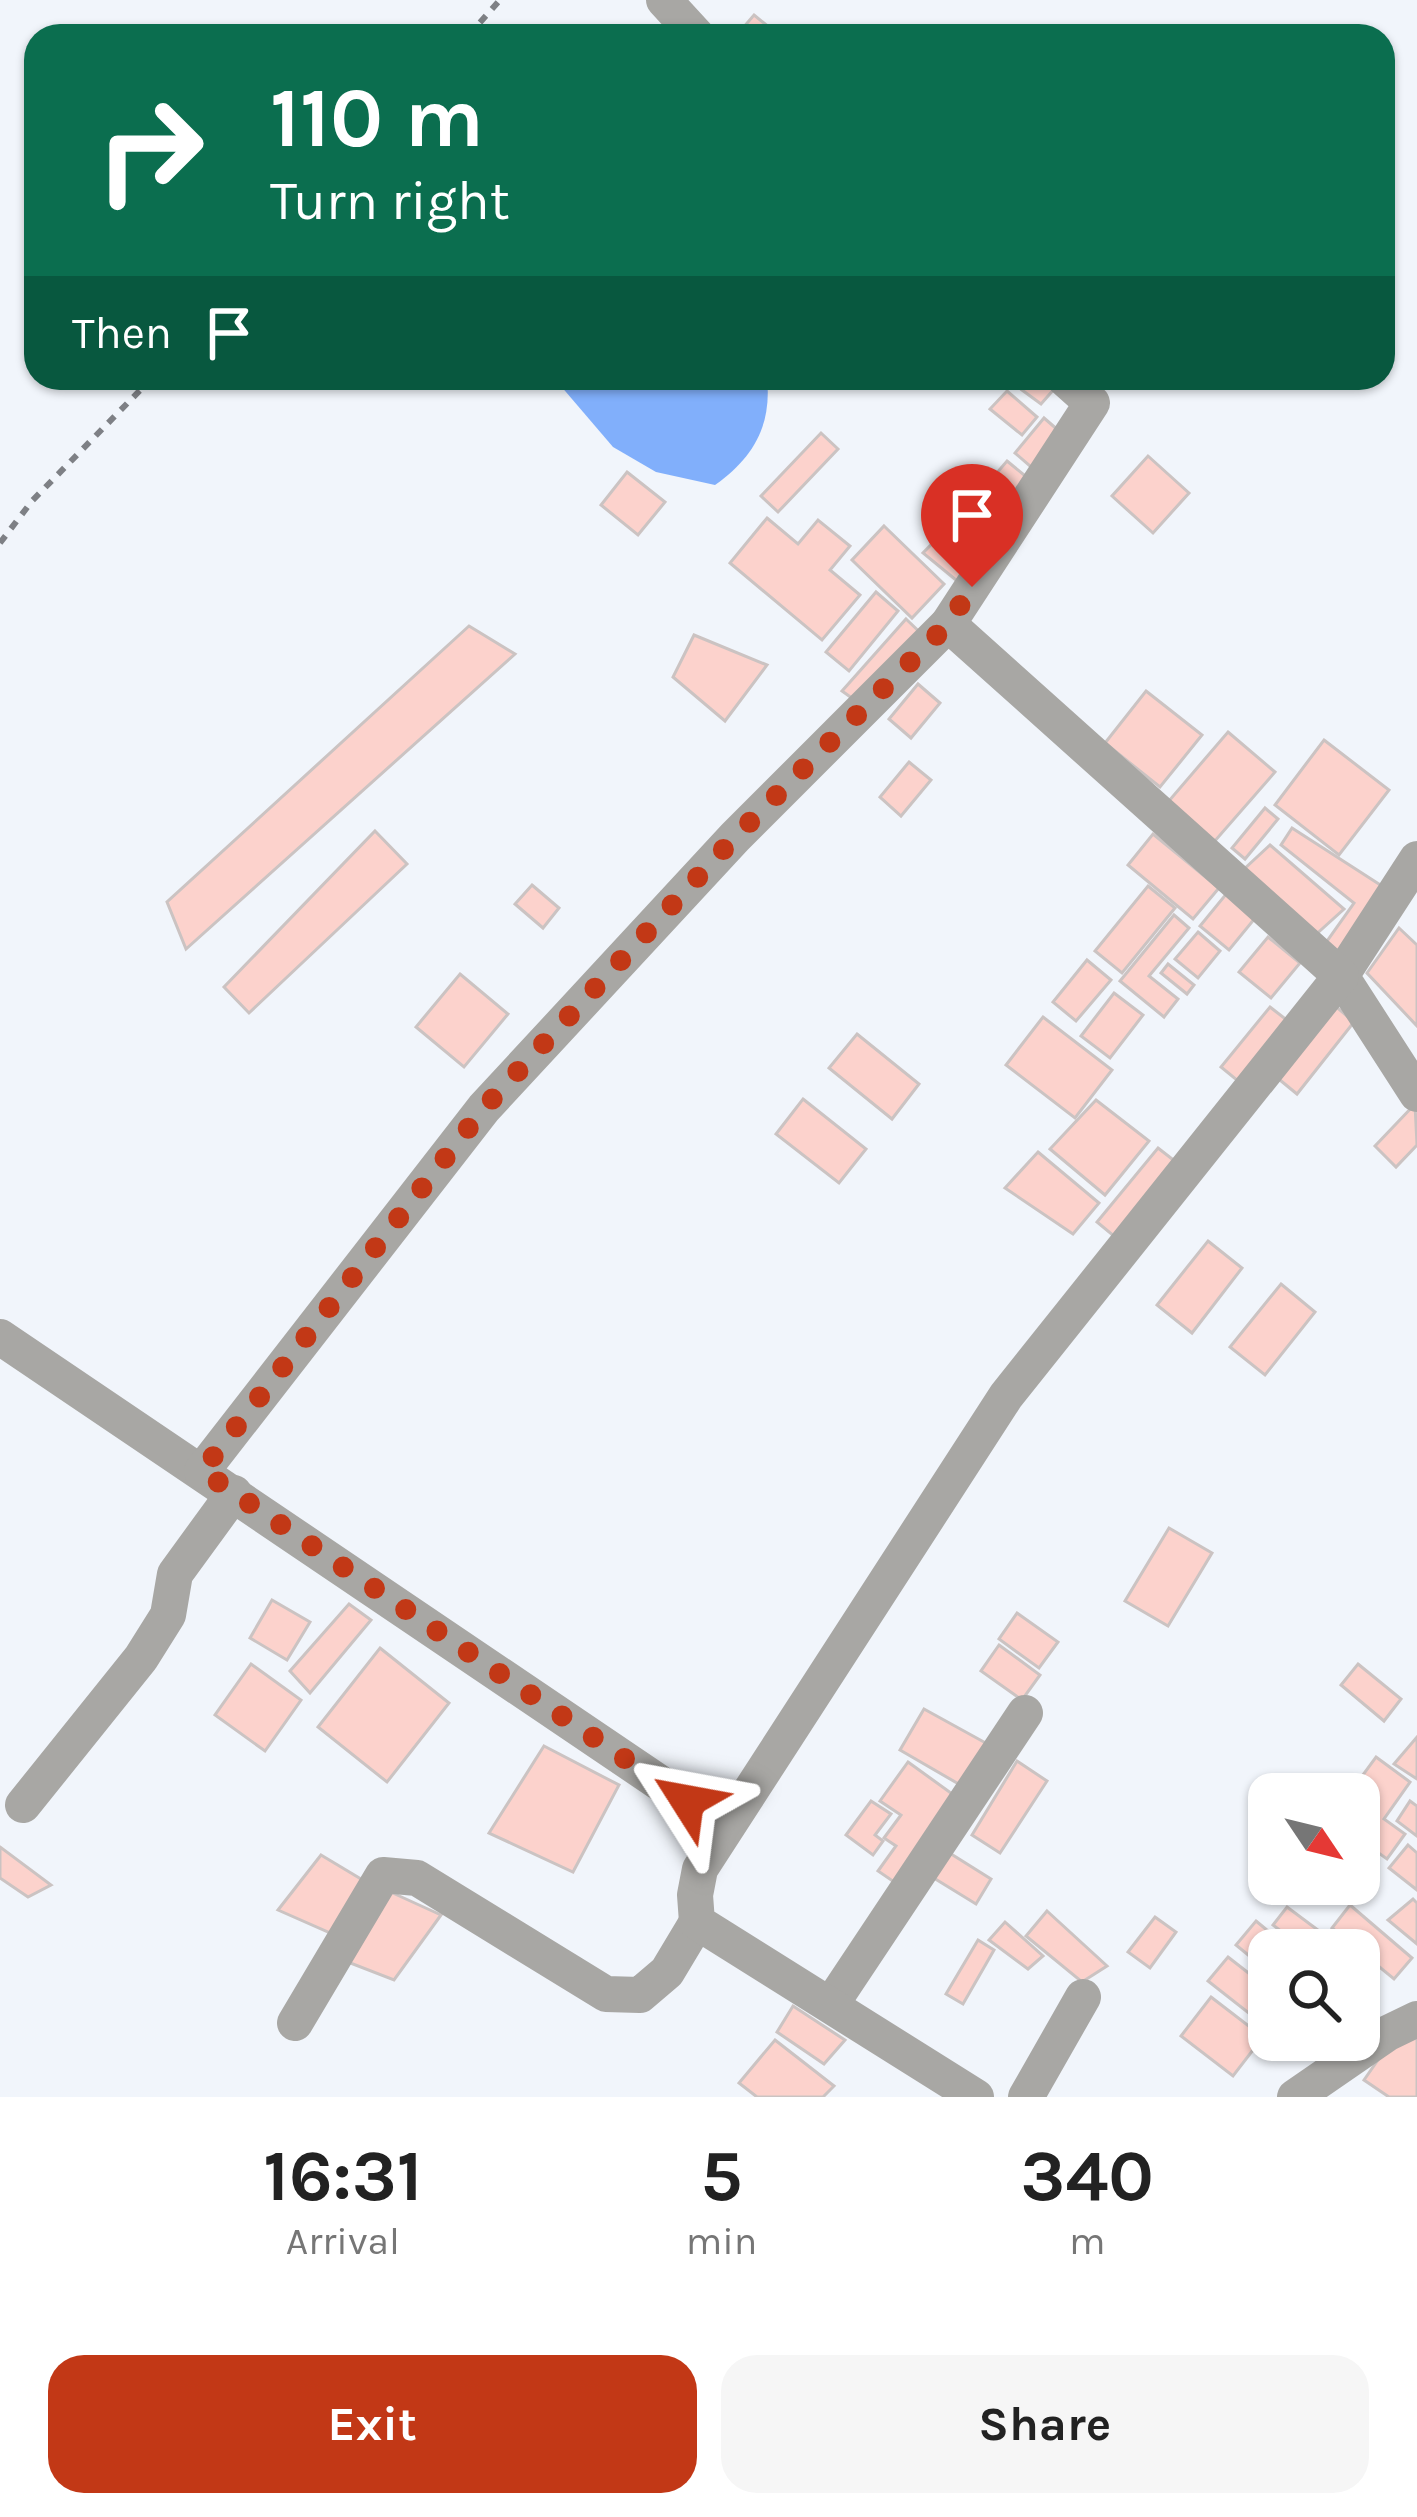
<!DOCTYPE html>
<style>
:root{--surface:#fff;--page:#f6f6f6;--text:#222;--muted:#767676;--accent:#c23816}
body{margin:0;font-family:Karla,sans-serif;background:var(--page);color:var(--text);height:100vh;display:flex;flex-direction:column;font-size:45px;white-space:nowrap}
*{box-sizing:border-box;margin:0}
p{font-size:39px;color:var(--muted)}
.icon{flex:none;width:66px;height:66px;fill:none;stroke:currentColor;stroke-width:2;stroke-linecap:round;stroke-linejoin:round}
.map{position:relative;height:2097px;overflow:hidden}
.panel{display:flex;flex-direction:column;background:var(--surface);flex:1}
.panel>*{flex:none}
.hud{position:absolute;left:24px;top:24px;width:1371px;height:366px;border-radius:36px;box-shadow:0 3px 9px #0004;background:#0b6e4f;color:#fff;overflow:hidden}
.needle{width:78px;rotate:125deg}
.tools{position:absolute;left:1248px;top:1773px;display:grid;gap:24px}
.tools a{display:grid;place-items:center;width:132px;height:132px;border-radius:24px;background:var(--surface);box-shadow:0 3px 9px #0004;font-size:60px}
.pin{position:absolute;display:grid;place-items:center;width:102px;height:102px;color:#fff;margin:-123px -51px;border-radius:50% 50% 50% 0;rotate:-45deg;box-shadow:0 0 12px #0007}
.pin .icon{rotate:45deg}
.me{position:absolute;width:132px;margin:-66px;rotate:304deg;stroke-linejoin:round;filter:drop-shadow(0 0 9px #0008)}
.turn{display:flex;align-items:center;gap:42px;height:252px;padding:0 48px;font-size:54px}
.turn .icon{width:156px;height:156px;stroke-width:2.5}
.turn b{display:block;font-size:84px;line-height:102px}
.then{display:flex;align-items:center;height:114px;padding:0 48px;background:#0003;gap:24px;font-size:45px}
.eta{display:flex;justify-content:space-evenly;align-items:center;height:204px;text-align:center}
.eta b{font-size:72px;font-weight:700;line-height:84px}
.action{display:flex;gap:24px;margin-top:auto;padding:24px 48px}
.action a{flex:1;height:138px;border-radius:36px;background:var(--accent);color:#fff;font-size:48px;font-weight:700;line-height:138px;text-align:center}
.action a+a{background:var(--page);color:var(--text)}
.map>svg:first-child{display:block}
</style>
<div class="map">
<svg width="1417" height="2097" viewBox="0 0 1417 2097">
<rect width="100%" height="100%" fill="#f1f5fb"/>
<path fill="#81affb" d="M554,378h213c5,48 -14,80 -52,107l-59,-13 -43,-25z"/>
<g fill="#fcd2cc" stroke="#cbc3c2" stroke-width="3">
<path d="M754,15l26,21h-44z"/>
<path d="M1034,378h10l11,10 -14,16 -19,-14z"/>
<path d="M1007,391l30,26 -15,18 -32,-26z"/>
<path d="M1044,418l22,19 -29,35 -22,-19z"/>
<path d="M821,433l17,16 -60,63 -17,-16z"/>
<path d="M1148,456l41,37 -36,40 -41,-37z"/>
<path d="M1007,461l22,18 -30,35 -22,-18z"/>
<path d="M627,472l38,30 -27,33 -37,-30z"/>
<path d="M976,499l28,29 -42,57 -39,-32z"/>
<path d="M767,518l31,26 20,-24 32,26 -20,24 30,25 -38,45 -92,-77z"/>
<path d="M884,526l60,58 -32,34 -60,-58z"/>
<path d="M876,592l22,19 -49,60 -23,-19z"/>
<path d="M906,619l22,21 -65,66 -21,-15z"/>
<path d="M469,626l46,28 -329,295 -19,-47z"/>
<path d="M694,635l73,30 -42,56 -52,-44z"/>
<path d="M918,684l22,19 -29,35 -22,-19z"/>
<path d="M1146,691l56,44 -42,52 -55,-44z"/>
<path d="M1228,732l47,40 -61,70 -46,-40z"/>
<path d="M1324,740l65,50 -50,65 -64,-50z"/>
<path d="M909,762l22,18 -30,36 -21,-19z"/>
<path d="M1265,808l13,11 -33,40 -13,-11z"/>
<path d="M1292,828l90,58 -37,68 -20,-10 29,-41 -73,-58z"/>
<path d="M375,831l32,33 -158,149 -25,-26z"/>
<path d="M1153,834l66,54 -26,31 -65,-54z"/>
<path d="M1270,845l74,64 -32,29 -70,-67z"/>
<path d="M532,885l27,23 -16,20 -28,-24z"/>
<path d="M1148,886l27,22 -53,65 -27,-22z"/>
<path d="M1227,893l29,24 -27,33 -29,-24z"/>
<path d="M1174,915l15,13 -40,48 29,23 -14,18 -44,-36z"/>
<path d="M1399,928l18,17v81l-50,-53z"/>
<path d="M1198,932l22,19 -22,27 -23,-19z"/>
<path d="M1268,937l32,26 -29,35 -32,-26z"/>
<path d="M1087,960l24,20 -35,41 -23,-19z"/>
<path d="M1168,964l26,21 -7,9 -26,-21z"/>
<path d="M460,974l48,40 -44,53 -48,-40z"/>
<path d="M1114,993l29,22 -33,43 -29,-22z"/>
<path d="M1333,1004l21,18 -57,72 -22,-18z"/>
<path d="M1270,1007l18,14 -50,60 -17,-14z"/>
<path d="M1043,1017l69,53 -37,48 -69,-53z"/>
<path d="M857,1034l62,50 -27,35 -63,-51z"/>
<path d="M803,1099l63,50 -27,34 -63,-49z"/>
<path d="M1096,1100l53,41 -44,54 -55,-46z"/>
<path d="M1415,1104l2,41 -21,22 -21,-21z"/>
<path d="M1158,1148l18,14 -61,75 -18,-15z"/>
<path d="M1038,1152l61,51 -26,31 -68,-46z"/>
<path d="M1208,1241l34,27 -50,65 -35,-28z"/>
<path d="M1281,1284l34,28 -50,63 -35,-28z"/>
<path d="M1169,1528l43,25 -44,73 -43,-25z"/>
<path d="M272,1600l38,22 -23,38 -37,-22z"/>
<path d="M349,1604l22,16 -61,73 -20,-22z"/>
<path d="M1017,1613l41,29 -19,26 -40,-29z"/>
<path d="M999,1645l41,30 -18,25 -41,-29z"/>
<path d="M380,1648l69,55 -62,79 -69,-55z"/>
<path d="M251,1664l50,36 -36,51 -50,-36z"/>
<path d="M1358,1664l43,35 -17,22 -43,-36z"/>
<path d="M924,1709l69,38 -24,43 -69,-40z"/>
<path d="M1417,1737v42l-23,-15z"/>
<path d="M544,1746l75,39 -46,87 -84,-39z"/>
<path d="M1376,1757l34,25 -26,37 21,15 -18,25 -28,-20v-45h-10z"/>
<path d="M1017,1761l30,20 -47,72 -28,-18z"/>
<path d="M908,1762l54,39 -62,85 -22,-15 18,-25 -12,-8 17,-23 -21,-14z"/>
<path d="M871,1801l20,13 -16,21 8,6 -10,14 -27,-20z"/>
<path d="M1410,1801l7,5v30l-20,-15z"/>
<path d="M1408,1845l9,8v37l-28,-22z"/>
<path d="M0,1847l51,38 -23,12 -28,-19z"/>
<path d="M940,1847l51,32 -15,25 -52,-32z"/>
<path d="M321,1855l45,27 -31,53 -57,-25z"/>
<path d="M384,1889l57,26 -47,65 -54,-21z"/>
<path d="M1413,1899l4,4v41l-29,-24z"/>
<path d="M1350,1905l62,53 -18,21 -62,-51z"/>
<path d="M1287,1907l43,32 -8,11h-17l-32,-25z"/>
<path d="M1047,1911l60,55 -25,16 -56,-46z"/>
<path d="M1155,1917l21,15 -26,36 -22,-16z"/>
<path d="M1256,1921l35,29h-22v22l-33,-27z"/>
<path d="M1005,1922l38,34 -15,13 -39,-29z"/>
<path d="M978,1940l16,10 -31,54 -17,-10z"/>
<path d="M1228,1957l41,32v40l-61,-48z"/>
<path d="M1211,1997l52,40 -30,39 -52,-40z"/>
<path d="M793,2006l52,34 -21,24 -47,-32z"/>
<path d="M1417,2037v60h-28l-25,-17 23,-33z"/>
<path d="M775,2040l59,46 -11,11h-66l-18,-14z"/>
</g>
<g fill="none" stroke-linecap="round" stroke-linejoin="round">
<g stroke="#7e8085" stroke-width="6" stroke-dasharray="9 9" stroke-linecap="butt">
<path d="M468,36l32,-36"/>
<path d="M0,543l32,-42 120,-123"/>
</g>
<g stroke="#a8a7a4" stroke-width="36">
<path d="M664,0l33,36"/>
<path d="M1417,859l-76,117 76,118"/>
<path d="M0,1337l725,490"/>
<path d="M202,1471l282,-363 251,-271 213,-213"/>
<path d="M23,1805l118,-147 27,-43 7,-41 59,-81"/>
<path d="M832,2003l193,-290"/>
<path d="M295,2023l88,-148 34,3 189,116 34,1 27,-23 30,-50"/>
<path d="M976,2097l-279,-175 -2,-27 5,-26 306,-473 335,-420 -393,-352 144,-221 -28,-25"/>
<path d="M1026,2097l57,-100"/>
<path d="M1295,2097l93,-64 29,-14"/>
</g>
</g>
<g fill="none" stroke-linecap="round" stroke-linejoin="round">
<path stroke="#c23816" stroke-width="21" stroke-dasharray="0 37.8" d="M687,1801l-485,-330 282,-363 251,-271 213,-213 24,-37"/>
</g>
</svg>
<div class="tools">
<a><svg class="needle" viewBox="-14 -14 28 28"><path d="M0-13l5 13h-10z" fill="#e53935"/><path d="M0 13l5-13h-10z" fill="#767676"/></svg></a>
<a><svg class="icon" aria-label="search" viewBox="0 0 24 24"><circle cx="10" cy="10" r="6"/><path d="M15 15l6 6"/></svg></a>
</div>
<div class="pin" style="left:972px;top:587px;background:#d93025"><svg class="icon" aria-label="arrive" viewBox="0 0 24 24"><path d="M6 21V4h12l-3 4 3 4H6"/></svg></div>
<svg class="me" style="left:687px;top:1801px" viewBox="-20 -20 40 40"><path d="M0-17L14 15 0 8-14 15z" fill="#c23816" stroke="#fff" stroke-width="4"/></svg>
<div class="hud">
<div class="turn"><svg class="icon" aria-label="right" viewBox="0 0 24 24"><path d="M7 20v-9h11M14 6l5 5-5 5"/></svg><div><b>110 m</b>Turn right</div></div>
<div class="then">Then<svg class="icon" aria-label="arrive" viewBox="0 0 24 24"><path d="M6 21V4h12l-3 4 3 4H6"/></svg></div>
</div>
</div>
<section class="panel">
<div class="eta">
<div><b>16:31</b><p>Arrival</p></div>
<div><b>5</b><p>min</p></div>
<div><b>340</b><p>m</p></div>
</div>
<div class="action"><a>Exit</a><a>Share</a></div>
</section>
